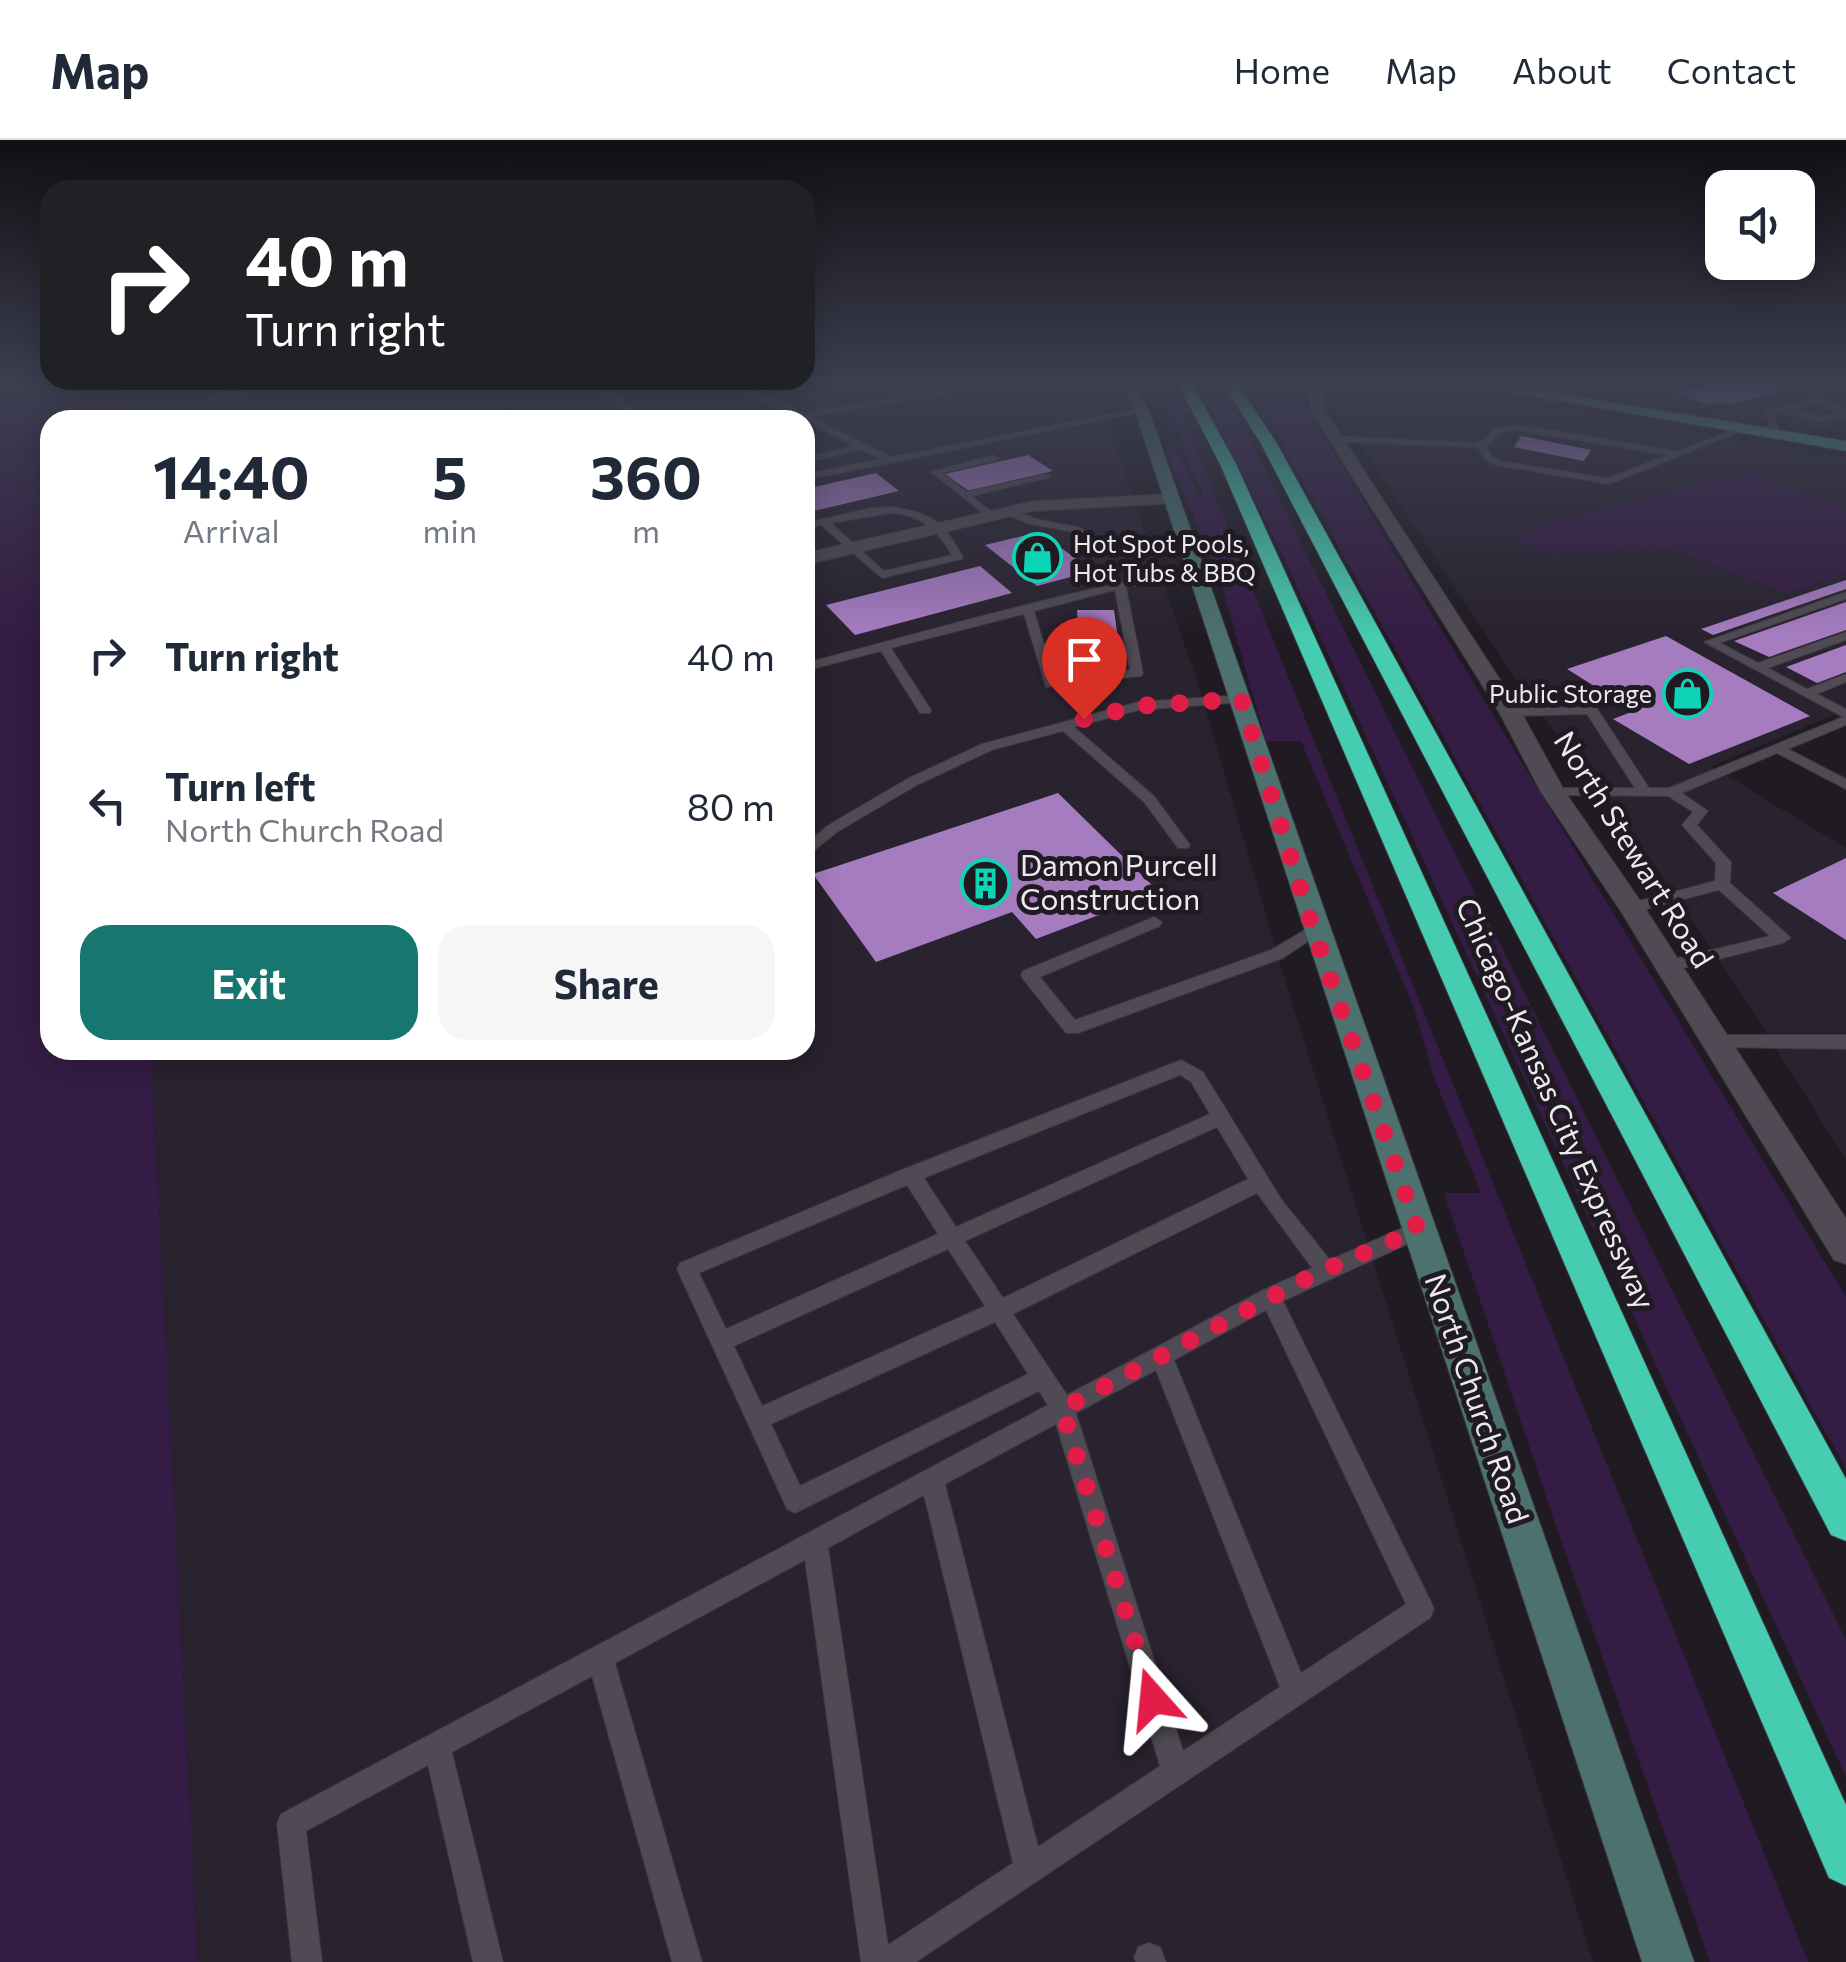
<!DOCTYPE html>
<style>
:root{--surface:#fff;--page:#f6f6f7;--text:#1f2937;--muted:#747a83;--line:#e0e1e3;--accent:#167670}
body{margin:0;font-family:Commissioner,sans-serif;background:var(--page);color:var(--text);height:100vh;display:flex;flex-direction:column;font-size:38px;white-space:nowrap}
*{box-sizing:border-box;margin:0}
p{font-size:32px;color:var(--muted)}
.icon{flex:none;width:55px;height:55px;fill:none;stroke:currentColor;stroke-width:2;stroke-linecap:round;stroke-linejoin:round}
.map{position:relative;flex:1;overflow:hidden}
.side{position:absolute;left:40px;top:270px;width:775px;height:650px;display:flex;flex-direction:column;background:var(--surface);border-radius:30px;box-shadow:0 5px 25px #0003}
.side>*{flex:none}
.guide{position:absolute;left:40px;top:40px;width:775px;height:210px;border-radius:30px;box-shadow:0 5px 25px #0003;background:#202124;color:#fff;overflow:hidden}
.tools{position:absolute;left:1705px;top:30px;display:grid;gap:20px}
.tools a{display:grid;place-items:center;width:110px;height:110px;border-radius:20px;background:var(--surface);box-shadow:0 5px 25px #0003;font-size:50px}
.pin{position:absolute;display:grid;place-items:center;width:85px;height:85px;color:#fff;margin:-102px -42px;border-radius:50% 50% 50% 0;rotate:-45deg;box-shadow:0 0 10px #0007}
.pin .icon{rotate:45deg}
.me{position:absolute;width:110px;margin:-55px;rotate:342deg;stroke-linejoin:round;filter:drop-shadow(0 0 8px #0008)}
.turn{display:flex;align-items:center;gap:35px;height:210px;padding:0 40px;font-size:45px}
.turn .icon{width:130px;height:130px;stroke-width:2.5}
.turn b{display:block;font-size:70px;line-height:85px}
.eta{display:flex;justify-content:space-evenly;align-items:center;height:170px;text-align:center}
.eta b{font-size:60px;font-weight:700;line-height:70px}
.cta{display:flex;gap:20px;margin-top:auto;padding:20px 40px}
.cta a{flex:1;height:115px;border-radius:30px;background:var(--accent);color:#fff;font-size:40px;font-weight:700;line-height:115px;text-align:center}
.cta a+a{background:var(--page);color:var(--text)}
ul{padding:0;list-style:none}
li{display:flex;align-items:center;gap:30px;height:150px;padding:0 40px}
li div{flex:1}
li b{display:block;font-size:38px}
li em{font-style:normal}
header{display:flex;align-items:center;gap:60px;box-sizing:border-box;height:140px;padding:0 50px;background:var(--surface);border-bottom:2px solid var(--line)}
header strong{font-size:48px}
nav{display:flex;gap:55px;margin-inline-start:auto;font-size:35px}
.map>svg:first-child{display:block}
</style>
<header>
<strong>Map</strong>
<nav><a>Home</a><a>Map</a><a>About</a><a>Contact</a></nav>
</header>
<div class="map">
<svg width="1846" height="1822" viewBox="0 0 1846 1822">
<rect width="100%" height="100%" fill="#201b23"/>
<g fill="#29222f">
<path d="M123,242h969l106,301 85,291 310,988h-1395l-47,-912h654v-630h-681z"/>
<path d="M1343,242h94l154,32 255,44v51l-97,-38 -213,55 -23,14 38,14 118,-6 118,46 59,-21v137l-135,56 135,82v312l-100,-160 -96,-141 -130,-174 -184,-277 -4,-16z"/>
<path d="M1536,242h310v50l-168,-25z"/>
</g>
<g fill="#351c44">
<path d="M0,242h123l1,38h-74v630h101l47,912h-198z"/>
<path d="M1157,242h12l639,1580h-98l-156,-442 -110,-327h37l-46,-113 -22,-74 -112,-265h-35l-45,-158 -55,-132 3,-6 13,15 17,39 5,-1z"/>
<path d="M1196,242h25l625,1258v137l-563,-1221z"/>
<path d="M1248,242h64l-10,18 544,897v172z"/>
<path d="M1749,331l97,38v64l-59,21 -118,-46 -118,6 -39,-14 24,-14z"/>
</g>
<g fill="#a67cc1">
<path d="M1717,242h92v1l-79,22 -9,-3 -14,3 -32,-12z"/>
<path d="M1521,296l70,14 -7,11 -70,-14z"/>
<path d="M1028,315l25,16 -84,20 -24,-17z"/>
<path d="M876,333l23,18 -94,22v-24z"/>
<path d="M1039,392l54,39 -56,15 -52,-41z"/>
<path d="M980,426l32,27 -157,42 -29,-30z"/>
<path d="M1846,440v9l-133,46 -12,-6z"/>
<path d="M1846,462v28l-77,27 -35,-16z"/>
<path d="M1077,470h37l7,51 -40,-1z"/>
<path d="M1666,496l144,80 -121,48 -76,-45 21,-8 -67,-42z"/>
<path d="M1846,505v27l-29,11 -31,-16z"/>
<path d="M1058,653l101,99 -123,47 -24,-27 -136,50 -63,-88z"/>
<path d="M1846,718v82l-73,-47z"/>
</g>
<g fill="none" stroke-linecap="round" stroke-linejoin="round">
<defs>
<g id="lane">
<path d="M285,242h21l-95,18 -4,-3z"/>
<path d="M583,242c26,0 44,21 61,38h-9l-32,-28z"/>
<path d="M716,242h13l44,16 29,15 194,-31h22l-208,35 81,40 251,-49 4,3 -341,69v-6l76,-15 -20,-9 -56,13v-6l49,-11 -49,-26h-35l22,-5z"/>
<path d="M1816,258l30,11v7l-24,6 -41,-9 -8,2 8,20 -7,2 -9,-25zM1816,264l23,8 -17,4 -31,-6z"/>
<path d="M1520,285l158,26 59,-23 7,2 -135,54 -113,-19 -12,-6 -6,-12 -141,-5 -5,-3 5,-3 135,7 14,-4 6,-10zM1520,291l148,24 -60,23 -107,-17 -10,-6 -5,-10 6,-2 6,-10z"/>
<path d="M994,315l5,3 -2,2 -54,13 23,19 80,-18 5,3 -79,19 21,17 1,2 -5,3 -58,-46z"/>
<path d="M892,367c40,5 52,16 71,50l-1,2 -80,19 -61,-53 -16,4v-6l66,-15zM892,373c30,3 45,16 60,42l-68,16 -53,-48z"/>
<path d="M1007,368l30,11 44,9 30,21 -9,2 -28,-19 -44,-8 -27,-11v-4z"/>
<path d="M1196,429l4,1v4l-74,13 17,86 -2,3 -95,11 -22,-73 -133,34 40,62 -1,3h-10l-39,-62 -76,20v-8c129,-33 259,-73 391,-94zM1115,450l15,80 -75,10 -21,-69z"/>
<path d="M1846,452v7l-126,44 38,20 88,-31v8l-78,28 39,21 39,-15v8l-29,12 29,15v16l-58,24 58,30v10l-69,-36 -95,40 26,18 -11,14 34,37 -1,21 61,55 -8,5 -116,29 -6,-2 -2,-4 2,-4 109,-26 -51,-46 -87,23 -5,-1 -3,-4 3,-4 88,-23 1,-18 -34,-38 11,-13 -25,-16 -120,-1 -2,-3 7,-4h82l-48,-74 -77,2 -6,-4 6,-4 86,-1 53,81h20l174,-71 -139,-75z"/>
<path d="M1241,555l4,1v6l-106,8 -65,17 80,69 36,49 -2,3h-10l-34,-46 -81,-71 -71,19 -75,35 -80,47 -32,26v-13l22,-19 80,-47 75,-35 156,-42z"/>
<path d="M1154,777l8,5 -2,4 -120,51 35,43 196,-70 37,-22 6,-1 8,5 -39,26 -205,75h-12l-43,-54 -2,-4 2,-4z"/>
<path d="M1713,895h133v14l-133,-2 -9,-6z"/>
<path d="M1181,920l22,12 78,127 49,61 88,-39 7,3 3,6 -3,6 -142,65 147,299 4,9 -4,9 -514,344h-55l-56,-402 -190,103 87,299h-30l-80,-286 -140,76 51,210h-30l-45,-197 -122,66 16,131h-30l-15,-138 4,-10 767,-409 -9,-14 -244,122 -8,-4 -110,-240 3,-6 224,-94zM1180,935l11,7 19,32 -254,113 -32,-49zM1217,987l31,52 -245,119 -38,-57zM907,1045l31,49 -212,95 -27,-56zM1257,1053l55,75 -49,22 -196,105 -54,-81zM948,1109l37,57 -223,100 -28,-60zM1266,1170l140,294 -105,69 -127,-313zM995,1182l33,52 -228,112 -29,-62zM1156,1230l124,317 -97,64 -107,-338zM1056,1284l104,342 -122,81 -93,-363zM924,1355l89,368 -125,82 -60,-397z"/>
<path d="M1149,1803l11,4 6,15h-30l-2,-4 4,-11z"/>
</g>
<g id="street">
<path d="M1318,242h14l-8,11v16l197,303 44,80 76,110 205,317v45l-12,-4 -212,-347 -81,-121 -42,-80 -189,-303v-16z"/>
<path d="M1567,242h17l-27,20h-10v-6z"/>
<path d="M1172,354l6,1v8l-144,8 -229,54v-12l229,-52z"/>
</g>
<path id="secondary" d="M1120,242h14l15,29 545,1551h-52l-507,-1551z"/>
<path id="primary" d="M1453,242h35l358,59v10z"/>
<g id="highway">
<path d="M1177,242h14l45,82 610,1341v81l-17,-8 -609,-1414z"/>
<path d="M1222,242h14l40,60 570,1037v62l-15,-6 -571,-1093z"/>
</g>
</defs>
<use href="#lane" stroke="#3b383e" stroke-width="2"/>
<use href="#street" stroke="#3b383e" stroke-width="2"/>
<use href="#secondary" stroke="#3b383e" stroke-width="2"/>
<use href="#primary" stroke="#3b383e" stroke-width="2"/>
<use href="#highway" stroke="#3b383e" stroke-width="2"/>
<use href="#lane" fill="#4f4a53" fill-rule="evenodd"/>
<use href="#street" fill="#4f4a53" fill-rule="evenodd"/>
<use href="#secondary" fill="#4c716f" fill-rule="evenodd"/>
<use href="#primary" fill="#4a988b" fill-rule="evenodd"/>
<use href="#highway" fill="#46ccb0" fill-rule="evenodd"/>
</g>
<linearGradient id="sky" x2="0" y2="1"><stop stop-color="#120f13"/><stop offset="0.49" stop-color="#3c3f50"/><stop offset="1" stop-color="#3c3f50" stop-opacity="0"/></linearGradient>
<rect width="1846" height="497" fill="url(#sky)"/>
<g fill="none" stroke-linecap="round" stroke-linejoin="round">
<path stroke="#e11d48" stroke-width="18" stroke-dasharray="0 32.4" d="M1084,579l54,-13 103,-7 73,233 104,298 -105,45 -251,134 91,290"/>
</g>
<defs>
<symbol id="shop-ring" viewBox="-11 -11 22 22"><circle r="9.5" fill="#201b23" stroke="#0cd5b5" stroke-width="1.5"/><path d="M-5-2.5h2.3a2.7 3.5 0 0 1 5.4 0H5L5.5 6h-11ZM-1.5-2.5h3a1.5 2.3 0 0 0-3 0Z" fill="#0cd5b5"/></symbol>
<symbol id="building-ring" viewBox="-11 -11 22 22"><circle r="9.5" fill="#201b23" stroke="#0cd5b5" stroke-width="1.5"/><path d="M-4-6H4V6H1V3H-1V6H-4ZM-2.5-4.3h1.7v1.8h-1.7ZM.8-4.3h1.7v1.8H.8ZM-2.5-1h1.7V.8h-1.7ZM.8-1h1.7V.8H.8Z" fill="#0cd5b5"/></symbol>
</defs>
<g fill-rule="evenodd">
<use href="#shop-ring" x="1010" y="390" width="55" height="55"/>
<use href="#shop-ring" x="1660" y="526" width="55" height="55"/>
<use href="#building-ring" x="958" y="716" width="55" height="55"/>
</g>
<g text-anchor="middle" stroke-width="10" stroke-linejoin="round" paint-order="stroke">
<g font-size="25" fill="#edeaef" stroke="#201b23" text-anchor="start">
<text x="1073" y="413">Hot Spot Pools,<tspan x="1073" dy="29">Hot Tubs &amp; BBQ</tspan></text>
<text x="1652" y="563" text-anchor="end">Public Storage</text>
</g>
<g font-size="30" fill="#edeaef" stroke="#201b23">
<text transform="translate(1633 710) rotate(58)" y="10">North Stewart Road</text>
<text transform="translate(1555 964) rotate(66)" y="10">Chicago-Kansas City Expressway</text>
<text transform="translate(1476 1259) rotate(71)" y="10">North Church Road</text>
</g>
<g font-size="30" fill="#edeaef" stroke="#201b23" text-anchor="start">
<text x="1020" y="736">Damon Purcell<tspan x="1020" dy="34">Construction</tspan></text>
</g>
</g>
</svg>
<div class="tools">
<a><svg class="icon" aria-label="sound" viewBox="0 0 24 24"><path d="M4 9h4l5-4v14l-5-4H4zM17 9q2 3 0 6"/></svg></a>
</div>
<div class="pin" style="left:1084px;top:579px;background:#d93025"><svg class="icon" aria-label="arrive" viewBox="0 0 24 24"><path d="M6 21V4h12l-3 4 3 4H6"/></svg></div>
<svg class="me" style="left:1153px;top:1559px" viewBox="-20 -20 40 40"><path d="M0-17L14 15 0 8-14 15z" fill="#e11d48" stroke="#fff" stroke-width="4"/></svg>
<div class="guide">
<div class="turn"><svg class="icon" aria-label="right" viewBox="0 0 24 24"><path d="M7 20v-9h11M14 6l5 5-5 5"/></svg><div><b>40 m</b>Turn right</div></div>
</div>
<section class="side">
<div class="eta">
<div><b>14:40</b><p>Arrival</p></div>
<div><b>5</b><p>min</p></div>
<div><b>360</b><p>m</p></div>
</div>
<ul>
<li><svg class="icon" aria-label="right" viewBox="0 0 24 24"><path d="M7 20v-9h11M14 6l5 5-5 5"/></svg><div><b>Turn right</b></div><em>40 m</em></li>
<li><svg class="icon" aria-label="left" viewBox="0 0 24 24"><path d="M17 20v-9H6M10 6l-5 5 5 5"/></svg><div><b>Turn left</b><p>North Church Road</p></div><em>80 m</em></li>
</ul>
<div class="cta"><a>Exit</a><a>Share</a></div>
</section>
</div>
